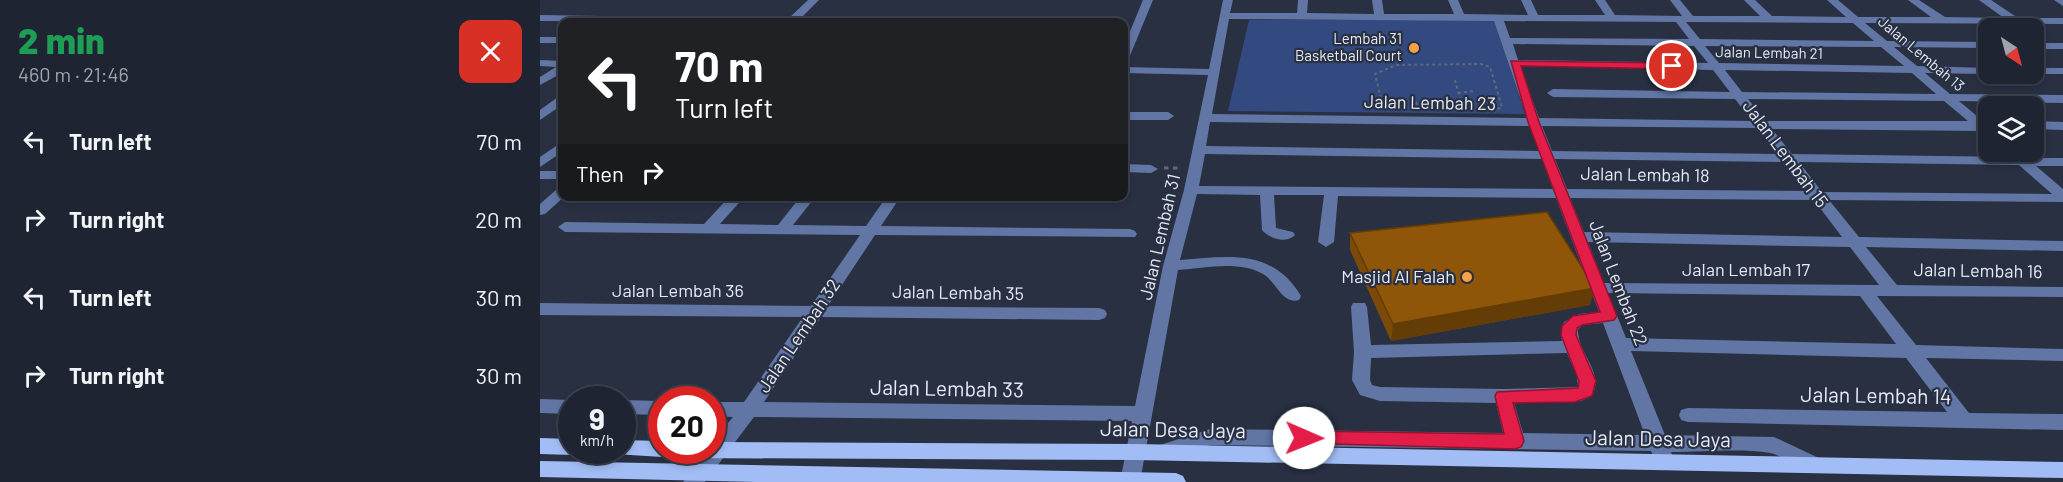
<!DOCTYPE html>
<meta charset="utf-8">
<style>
:root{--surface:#1e2432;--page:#2b303e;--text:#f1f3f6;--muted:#a1a4ac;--line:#3c414d}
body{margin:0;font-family:Barlow,sans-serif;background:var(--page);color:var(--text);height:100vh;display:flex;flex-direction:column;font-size:22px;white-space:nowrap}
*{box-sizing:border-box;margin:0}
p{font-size:20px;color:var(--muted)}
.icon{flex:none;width:33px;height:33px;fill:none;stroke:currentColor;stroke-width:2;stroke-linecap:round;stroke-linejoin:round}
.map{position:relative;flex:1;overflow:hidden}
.side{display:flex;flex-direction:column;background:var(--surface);width:540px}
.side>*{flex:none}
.hud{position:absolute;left:18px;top:18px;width:570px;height:183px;border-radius:12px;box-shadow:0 3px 9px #0003,0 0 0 2px var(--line);background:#202124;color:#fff;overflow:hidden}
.needle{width:39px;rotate:144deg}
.tools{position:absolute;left:1438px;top:18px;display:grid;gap:12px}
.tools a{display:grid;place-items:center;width:66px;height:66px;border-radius:12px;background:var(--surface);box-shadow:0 3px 9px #0003,0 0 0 2px var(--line);font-size:30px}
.speed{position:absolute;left:18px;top:386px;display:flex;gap:12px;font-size:30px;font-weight:700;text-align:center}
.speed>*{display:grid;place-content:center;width:78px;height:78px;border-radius:50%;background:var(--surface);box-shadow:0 3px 9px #0003,0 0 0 2px var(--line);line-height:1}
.speed small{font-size:15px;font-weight:400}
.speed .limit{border:9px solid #d22;background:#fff;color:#111}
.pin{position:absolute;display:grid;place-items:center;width:51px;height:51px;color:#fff;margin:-26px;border:3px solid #fff;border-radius:50%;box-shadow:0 2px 6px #0007}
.me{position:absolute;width:66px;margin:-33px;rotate:91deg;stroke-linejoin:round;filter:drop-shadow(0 0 4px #0008)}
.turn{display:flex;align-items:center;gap:21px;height:126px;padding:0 18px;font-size:27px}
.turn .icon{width:78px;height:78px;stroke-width:2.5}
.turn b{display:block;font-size:42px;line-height:51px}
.then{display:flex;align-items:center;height:57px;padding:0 18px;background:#0003;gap:12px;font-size:22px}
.round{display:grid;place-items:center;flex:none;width:63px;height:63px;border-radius:12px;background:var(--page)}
.summary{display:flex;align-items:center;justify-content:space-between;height:102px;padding:0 18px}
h1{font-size:36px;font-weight:800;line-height:45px;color:#1e9e55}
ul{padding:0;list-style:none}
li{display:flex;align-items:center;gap:18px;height:78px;padding:0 18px}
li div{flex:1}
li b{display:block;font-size:22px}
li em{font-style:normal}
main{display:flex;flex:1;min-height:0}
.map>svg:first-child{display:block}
</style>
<main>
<section class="side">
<div class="summary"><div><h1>2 min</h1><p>460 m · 21:46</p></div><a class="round" style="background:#d93025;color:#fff"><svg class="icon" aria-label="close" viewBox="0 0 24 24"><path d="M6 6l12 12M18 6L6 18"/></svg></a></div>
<ul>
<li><svg class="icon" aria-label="left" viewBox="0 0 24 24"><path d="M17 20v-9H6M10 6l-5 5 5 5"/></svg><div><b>Turn left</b></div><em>70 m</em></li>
<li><svg class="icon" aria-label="right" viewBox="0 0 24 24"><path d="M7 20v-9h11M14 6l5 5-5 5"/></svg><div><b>Turn right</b></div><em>20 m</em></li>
<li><svg class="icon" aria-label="left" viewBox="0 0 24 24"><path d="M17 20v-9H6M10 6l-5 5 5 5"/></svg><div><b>Turn left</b></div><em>30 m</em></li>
<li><svg class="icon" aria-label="right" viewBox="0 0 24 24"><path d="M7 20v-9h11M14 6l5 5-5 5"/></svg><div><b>Turn right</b></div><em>30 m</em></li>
</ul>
</section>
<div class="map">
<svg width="1523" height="482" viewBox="0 0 1523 482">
<rect width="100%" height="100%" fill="#283042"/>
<path fill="#334a81" d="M709,20h245l31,94 -297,-3z"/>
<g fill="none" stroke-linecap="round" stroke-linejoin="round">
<g stroke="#616979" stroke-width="2" stroke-dasharray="3 3" stroke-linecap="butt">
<path d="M915,80l8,30"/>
<path d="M918,93l17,-2"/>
<path d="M876,102l2,7"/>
<path d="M846,107h-3l-8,-33 21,-9 85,-1 9,3 12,40 -5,2"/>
</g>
<path stroke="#616979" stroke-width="3" stroke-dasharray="4.5 4.5" stroke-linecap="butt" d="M624,168h17"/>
<g fill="#6176a5" fill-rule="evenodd">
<path d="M268,0h11l-22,22 -257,-1v-6l248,4z"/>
<path d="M603,0h10l-24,58 -5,3v-15z"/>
<path d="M683,0h10l-3,13h67l1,-13h10l-1,13 67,1 -2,-14h10l2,14h70l-6,-14h10l6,14 64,1 -7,-15h10l7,15h67l-10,-15h10l10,15 67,1 -12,-16h10l13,16h67l-16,-16h11l17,16 74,1 -19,-17h11l20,17h73l-23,-17h11l26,17 59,1 -25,-18h12l27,18h45v6l-198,-1 22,18 102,1v6l-95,-1 23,19 72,2v6h3h-3l-64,-1 25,21 113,1v8l-104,-2 24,20h6v8l-7,2 -210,-2 20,25 223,3 5,-2 6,3h37v8h-27l27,23v13l-234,-2 30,37 204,4v10l-197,-4 31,38 166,2v10l-186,-1 39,49 147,4v12l-137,-3 43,55 94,1v16l-375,-8 -7,-2 -2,-5 2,-5 7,-2 259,4 -41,-54 -275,-7 34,84 109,2 47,22 3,6 -3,6c-18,6 -34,-15 -51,-18 -29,-5 -69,-1 -99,-1l4,9 -3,6 -7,2 -7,-2 -7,-16 -441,-6 -43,14 -7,-2 -3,-6 3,-6 50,-16 293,4 -7,-30 -116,-2 -20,-6 -8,-15 2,-28 -3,-45 2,-4h12l2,4 4,38 191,-4 -1,-7 3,-12 15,-8 20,-2 -43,-114 -218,-2 -4,46 -8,5 -8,-5 6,-47h-50l2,33 17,4 2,3c-9,9 -25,4 -33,-5l-2,-35 -63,-1 -17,66c49,-4 92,-12 121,36l-2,4c-17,5 -23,-19 -36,-26 -23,-14 -59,-6 -85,-4l-38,212h-20l12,-61 -378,-4 -49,65h-22l23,-32h6v-8l21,-25 -21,-1v-14h32l59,-85 -263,-2v-12l271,3 49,-71 -295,-3 -7,-5 7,-5 139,2 26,-28h15l-25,28 58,1 23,-29h15l-23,29 73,1 21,-30h14l-20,30 249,3 5,2 2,3 -2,3 -260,-2 -47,71 271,2 6,2 2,4 -2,4 -6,2 -278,-3 -57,85 371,4 28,-140 21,-76 24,-115 -84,-2v-6l85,2zM689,19l265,2 33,97 -315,-4zM964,21l172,1 13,17 -179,-1zM1146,22l167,1 21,18 -174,-2zM973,44l181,2 14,17 -190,-3zM1165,46l176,1 23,19 -185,-3zM980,66l193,4 17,22 -177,-3 -6,4 6,4 182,2 17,22 -213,-3zM1185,70l187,3 24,21 -194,-2zM1208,99l196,2 24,20h-202zM670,122l319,4 10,25 -333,-5zM1002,126l216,2 20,26 -226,-3zM665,154l337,5 11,30 -354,-3zM1015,159l229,3 23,29 -240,-2zM1259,162l220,3 33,29 -230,-2zM1030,198l244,2 28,37 -258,-5zM1048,242l262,5 29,38 -275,-2zM1068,293l252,3 36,48 -270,-6zM1063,323l42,112 -122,-2 -9,-30 67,-2 11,-5c13,-24 -15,-43 -14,-67l5,-4zM1027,353l10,23 1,11 -75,2 -123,-2 -8,-2 -2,-5 1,-22z"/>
<path d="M1514,0h9v6z"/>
<rect x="0" y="37" width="22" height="6"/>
<rect x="1494" y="43" width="29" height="6"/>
<path d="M0,60l22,1v12l-22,12v-8l16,-10 -16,-1z"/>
<path d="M1494,68h29v6h-32h3z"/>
<path d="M18,97h4v8l-22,15v-10z"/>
<path d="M584,112h44l6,4 -6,4h-44z"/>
<path d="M1494,121l29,1v8l-29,-1z"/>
<path d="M22,142v10l-22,15v-10z"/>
<path d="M584,164l27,1 7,4 -7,4 -27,-1z"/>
<rect x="0" y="171" width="22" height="8"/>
<path d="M22,188v8h3l-20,18 -5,1v-11l17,-15z"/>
<path d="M0,399l32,1v14l-32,-1z"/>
<path d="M82,400l40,1v14l-40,-1z"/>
</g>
<g fill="#a2bdf6" fill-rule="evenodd">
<path d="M0,438l32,1v11h8l-8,5 -32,-1z"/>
<path d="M82,440l40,1v9h50v-8l424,2 927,18v16l-927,-18 -459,-2 -8,-4 -7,3 -47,-3 -2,-4h9z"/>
<path d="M0,461l636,12 7,3 3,6h-429l-217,-5z"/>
</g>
</g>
<path fill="#7b4908" d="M810,233l240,72 -199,36 -41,-91z"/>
<path fill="#643c06" d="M1055,288l-5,17 -199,36 2,-17z"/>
<path fill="#8f5509" stroke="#643c06" stroke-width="1.5" d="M1007,212l48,76 -202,36 -43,-91z"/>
<path fill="#e11d48" stroke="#92132f" stroke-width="1.5" d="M971,61l161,2 5,3 -5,3 -151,-3 18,56 78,194 -3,4 -32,5 -5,3 -1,7 20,46 -4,15 -17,6 -62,1 11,38 -3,6 -6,2 -217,-6 -3,-5 3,-5 6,-2 200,3 -9,-38 2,-4 81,-4 1,-7 -18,-46 1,-9 11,-10 27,-4 -72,-190z"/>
<g fill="#f6a248" stroke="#283042" stroke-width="2">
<circle cx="874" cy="48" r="6"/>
<circle cx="927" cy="277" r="6"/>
</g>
<g text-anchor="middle" stroke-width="4.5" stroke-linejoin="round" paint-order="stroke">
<g font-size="15" fill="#e4eaf6" stroke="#283042" text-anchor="end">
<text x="862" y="44">Lembah 31<tspan x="862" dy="17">Basketball Court</tspan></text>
</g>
<g font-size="15" fill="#e4eaf6" stroke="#283042">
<text transform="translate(1229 53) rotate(1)" y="5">Jalan Lembah 21</text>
<text transform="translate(1381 54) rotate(40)" y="5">Jalan Lembah 13</text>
</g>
<g font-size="18" fill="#e4eaf6" stroke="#283042">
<text transform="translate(890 103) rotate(1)" y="6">Jalan Lembah 23</text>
<text transform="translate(1245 154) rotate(53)" y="6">Jalan Lembah 15</text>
<text transform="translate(1105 175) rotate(1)" y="6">Jalan Lembah 18</text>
<text transform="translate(620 237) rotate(-77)" y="6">Jalan Lembah 31</text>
<text x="1206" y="276">Jalan Lembah 17</text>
<text transform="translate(1438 271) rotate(1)" y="6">Jalan Lembah 16</text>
<text transform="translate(1078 283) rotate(69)" y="6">Jalan Lembah 22</text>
<text x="138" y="297">Jalan Lembah 36</text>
<text transform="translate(418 293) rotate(1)" y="6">Jalan Lembah 35</text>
<text transform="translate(259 336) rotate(-56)" y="6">Jalan Lembah 32</text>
</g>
<g font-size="18" fill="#e4eaf6" stroke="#283042" text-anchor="end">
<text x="915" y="283">Masjid Al Falah</text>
</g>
<g font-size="21" fill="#e4eaf6" stroke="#283042">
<text transform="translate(407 389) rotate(1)" y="7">Jalan Lembah 33</text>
<text transform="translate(1336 396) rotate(1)" y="7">Jalan Lembah 14</text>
<text transform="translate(633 430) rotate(1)" y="7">Jalan Desa Jaya</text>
<text transform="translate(1118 439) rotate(1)" y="7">Jalan Desa Jaya</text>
</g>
</g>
</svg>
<div class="tools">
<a><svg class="needle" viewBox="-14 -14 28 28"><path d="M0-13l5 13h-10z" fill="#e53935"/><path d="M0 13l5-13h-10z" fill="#a1a4ac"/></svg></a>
<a><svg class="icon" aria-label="layers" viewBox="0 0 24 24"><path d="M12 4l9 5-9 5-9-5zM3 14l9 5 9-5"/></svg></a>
</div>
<div class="speed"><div>9<small>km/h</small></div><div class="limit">20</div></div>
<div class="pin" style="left:1132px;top:66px;background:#d93025"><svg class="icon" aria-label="arrive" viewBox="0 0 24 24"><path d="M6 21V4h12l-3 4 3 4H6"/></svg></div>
<svg class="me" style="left:764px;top:438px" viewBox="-20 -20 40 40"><circle r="19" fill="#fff"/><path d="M0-13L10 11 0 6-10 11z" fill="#e11d48"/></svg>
<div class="hud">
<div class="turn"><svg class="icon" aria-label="left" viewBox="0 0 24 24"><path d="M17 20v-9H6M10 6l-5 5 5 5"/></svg><div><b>70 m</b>Turn left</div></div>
<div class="then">Then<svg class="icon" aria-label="right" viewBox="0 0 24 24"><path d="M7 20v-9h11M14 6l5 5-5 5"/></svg></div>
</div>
</div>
</main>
